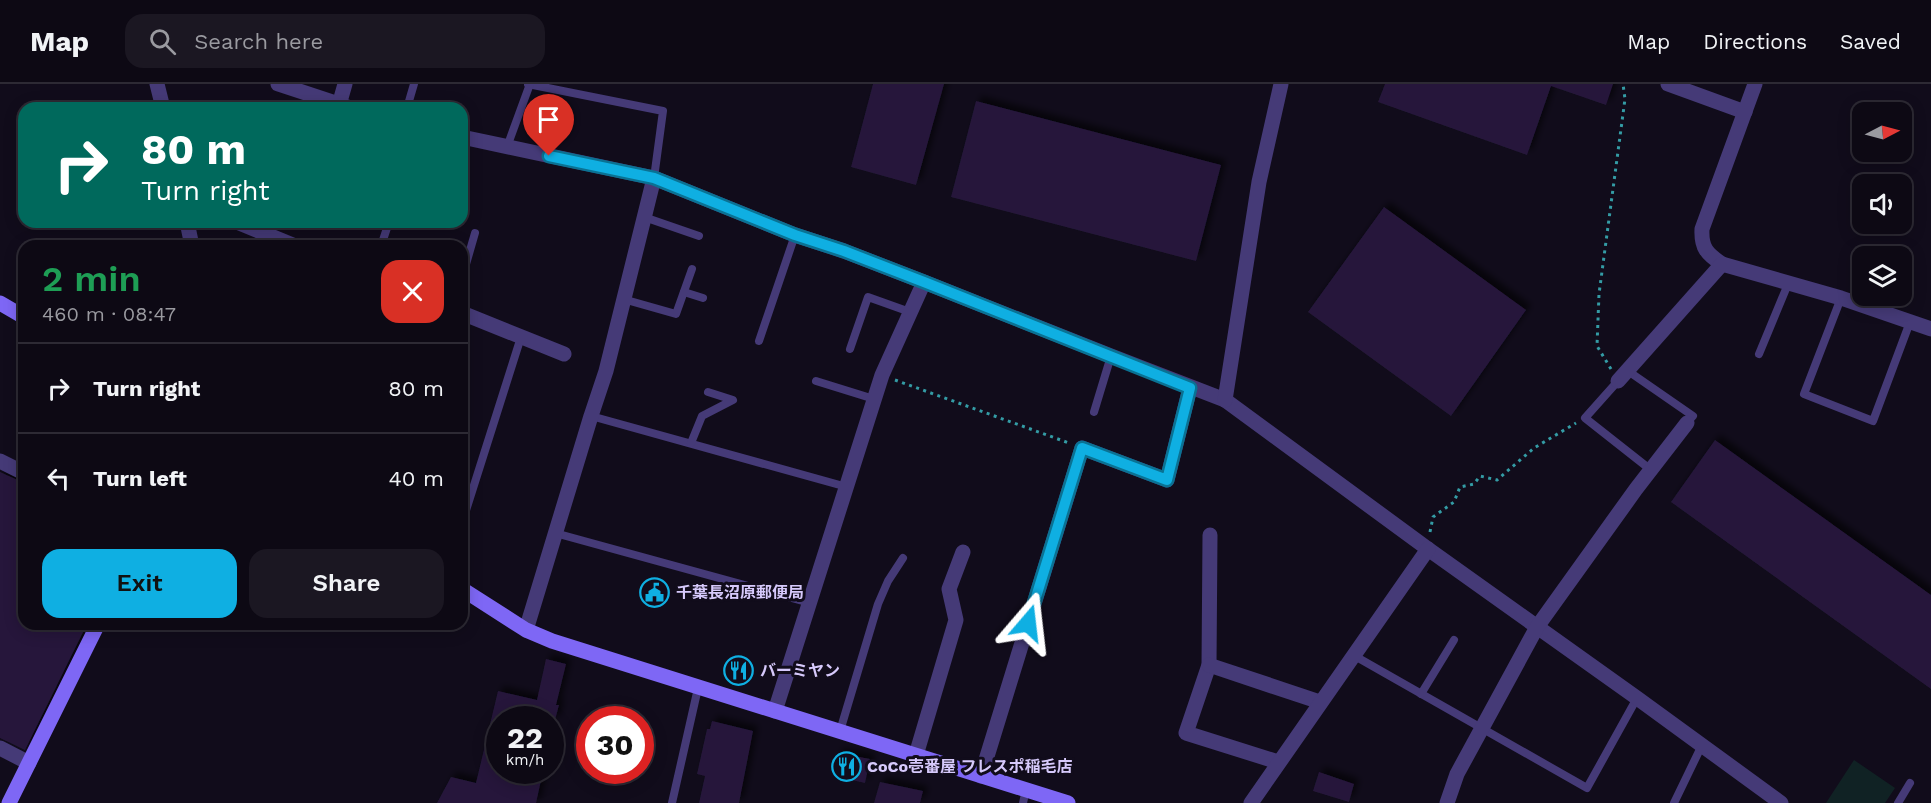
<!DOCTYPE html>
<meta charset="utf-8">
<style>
:root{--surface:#0d0914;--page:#1b1722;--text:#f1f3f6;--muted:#9a9aa0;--line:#2d2a34;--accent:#0fafe2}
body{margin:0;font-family:"Work Sans","Noto Sans JP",sans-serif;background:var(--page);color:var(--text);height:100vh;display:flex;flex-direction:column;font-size:22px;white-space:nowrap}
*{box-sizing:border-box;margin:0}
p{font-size:20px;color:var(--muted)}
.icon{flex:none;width:33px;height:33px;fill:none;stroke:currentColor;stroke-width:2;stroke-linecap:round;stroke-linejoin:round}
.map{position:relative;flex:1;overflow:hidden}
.panel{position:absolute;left:18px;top:156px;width:450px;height:390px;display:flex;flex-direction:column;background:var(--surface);border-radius:18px;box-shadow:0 3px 15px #0003,0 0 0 2px var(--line)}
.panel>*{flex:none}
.guide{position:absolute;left:18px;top:18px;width:450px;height:126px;border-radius:18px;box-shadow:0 3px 15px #0003,0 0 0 2px var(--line);background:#00695c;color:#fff;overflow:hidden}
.needle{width:39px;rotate:84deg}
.buttons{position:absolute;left:1852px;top:18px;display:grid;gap:12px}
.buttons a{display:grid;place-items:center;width:60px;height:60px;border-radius:12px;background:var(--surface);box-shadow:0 3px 15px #0003,0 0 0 2px var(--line);font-size:30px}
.speed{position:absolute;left:486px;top:622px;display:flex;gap:12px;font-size:30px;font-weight:700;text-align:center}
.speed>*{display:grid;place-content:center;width:78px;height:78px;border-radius:50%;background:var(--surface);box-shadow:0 3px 15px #0003,0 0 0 2px var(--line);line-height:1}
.speed small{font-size:15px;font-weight:400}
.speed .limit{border:9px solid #d22;background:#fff;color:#111}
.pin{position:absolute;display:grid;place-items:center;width:51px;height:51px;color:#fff;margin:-62px -26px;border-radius:50% 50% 50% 0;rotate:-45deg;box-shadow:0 0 6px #0007}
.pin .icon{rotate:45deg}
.me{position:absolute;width:66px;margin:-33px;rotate:17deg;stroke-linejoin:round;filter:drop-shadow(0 0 4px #0008)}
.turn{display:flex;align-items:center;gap:21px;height:126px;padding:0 24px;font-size:27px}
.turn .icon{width:78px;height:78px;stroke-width:2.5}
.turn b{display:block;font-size:42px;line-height:51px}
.round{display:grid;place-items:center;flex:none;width:63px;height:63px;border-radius:18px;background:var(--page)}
.head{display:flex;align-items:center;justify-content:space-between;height:102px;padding:0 24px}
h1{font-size:36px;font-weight:600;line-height:45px;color:#1e9e55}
.button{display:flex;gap:12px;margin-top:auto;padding:12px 24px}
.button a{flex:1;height:69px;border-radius:18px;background:var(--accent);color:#111;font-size:24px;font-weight:600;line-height:69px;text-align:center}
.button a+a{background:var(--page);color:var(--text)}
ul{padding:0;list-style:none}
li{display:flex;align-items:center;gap:18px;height:90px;padding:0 24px;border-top:2px solid var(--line)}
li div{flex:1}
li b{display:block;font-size:22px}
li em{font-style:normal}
header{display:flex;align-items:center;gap:36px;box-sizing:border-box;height:84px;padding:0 30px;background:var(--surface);border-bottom:2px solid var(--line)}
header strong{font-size:28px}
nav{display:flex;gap:33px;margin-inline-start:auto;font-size:21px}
.search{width:420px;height:54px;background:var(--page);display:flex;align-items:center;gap:15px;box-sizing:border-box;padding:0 21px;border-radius:18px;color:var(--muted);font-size:22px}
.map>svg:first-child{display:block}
</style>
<header>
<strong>Map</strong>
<div class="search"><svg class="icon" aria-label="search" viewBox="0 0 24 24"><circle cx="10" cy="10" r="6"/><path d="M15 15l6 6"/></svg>Search here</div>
<nav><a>Map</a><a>Directions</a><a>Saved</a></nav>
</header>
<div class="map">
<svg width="1931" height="719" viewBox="0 0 1931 719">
<defs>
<filter id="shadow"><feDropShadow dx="5" dy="-5" stdDeviation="3" flood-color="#0009"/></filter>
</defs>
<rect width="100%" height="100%" fill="#110c1b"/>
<path fill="#102224" d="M1854,676l41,28 -10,15h-59z"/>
<g fill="#25193a" filter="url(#shadow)">
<path d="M873,0h71l-28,101 -65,-18z"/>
<path d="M1385,0h228l-7,21 -55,-19 -24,69 -149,-53z"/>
<path d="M976,17l245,64 -25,96 -245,-64z"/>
<path d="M1384,123l142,103 -75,106 -143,-104z"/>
<path d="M1715,356l216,155v94l-260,-187z"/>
<path d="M0,388l24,11v141h63l-62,126 -25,-12z"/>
<path d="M546,575l20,5 -10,41h3l-4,15h-55v51h43l-7,32h-99l14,-26 25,6 22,-92 39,9z"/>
<path d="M712,637l41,10 -14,72h-40l6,-27 -8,-2 10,-45h3z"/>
<path d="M838,669l32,6 -5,24 -31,-7z"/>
<path d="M1319,688l35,12 -5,18 -36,-11z"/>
<path d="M880,698l43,9 -3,12h-46z"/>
</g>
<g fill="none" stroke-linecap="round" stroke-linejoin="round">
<g stroke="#349ca5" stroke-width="3" stroke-dasharray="3 4.5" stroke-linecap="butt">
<path d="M1611,285l-14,-23 2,-52 26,-195 -2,-15"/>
<path d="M895,296l174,63"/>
<path d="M1430,448l3,-15 21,-15 6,-15 14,-3 6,-8 17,4 37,-32 42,-25"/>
</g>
<g stroke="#453a77" stroke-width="8">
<path d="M528,0l135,27 -9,67"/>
<path d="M407,24l7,-24"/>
<path d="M507,63l23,-63"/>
<path d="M644,133l55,19"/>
<path d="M381,162l8,-24"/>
<path d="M462,194l13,-45"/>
<path d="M684,208l19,6"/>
<path d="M1841,214l-37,96 69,27 37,-99"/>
<path d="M623,215l53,15 16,-45"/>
<path d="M759,257l36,-106"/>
<path d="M850,265l18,-52 42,15"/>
<path d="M1759,270l29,-70"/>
<path d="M1628,287l65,45 -6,7"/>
<path d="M816,297l58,18"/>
<path d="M1618,297l-33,37 66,52"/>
<path d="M1094,328l17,-56"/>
<path d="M591,332l256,71"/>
<path d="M691,359l11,-27 31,-16 -25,-8"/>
<path d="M462,439l59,-186"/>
<path d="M555,449l255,70"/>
<path d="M1353,571l234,133 50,-90"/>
<path d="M1421,610l33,-54"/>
<path d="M840,647l38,-127 10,-23 15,-23"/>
<path d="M672,719l26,-115"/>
<path d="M1023,719l3,-14"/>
<path d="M1674,719l28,-58"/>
<path d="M1898,719l12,-20"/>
</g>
<g stroke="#453a77" stroke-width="15">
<path d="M157,0l6,24"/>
<path d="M278,0l73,24"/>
<path d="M1668,0l77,28"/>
<path d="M339,21l6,-21"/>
<path d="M462,53l192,41 141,57 49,16 80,31 187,74 114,44 203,149 209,149 144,105"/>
<path d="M187,138l5,24"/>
<path d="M237,138l58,24"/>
<path d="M1722,180c-15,-10 -21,-16 -20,-35l53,-145"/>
<path d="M462,229l102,41"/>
<path d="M1618,297l104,-117 119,34 90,31"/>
<path d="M1225,316l34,-218 22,-98"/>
<path d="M0,377l24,12"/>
<path d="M1210,451l-1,130 -23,68 92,29"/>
<path d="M526,546l65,-214 15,-45 48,-193"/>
<path d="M1209,581l111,37"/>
<path d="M775,627l107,-336 42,-93"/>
<path d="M0,664l29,15"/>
<path d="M916,671l40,-135 -7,-31 14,-37"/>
<path d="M981,692l101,-328 85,32 23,-92"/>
<path d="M1251,719l177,-254"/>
<path d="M1447,719l10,-29 80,-147 99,-138 51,-66"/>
</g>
<g stroke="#7e67f5" stroke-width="15">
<path d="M0,219l24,14"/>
<path d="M462,505l64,41 26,11 516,162"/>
<path d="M9,719l89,-179"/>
</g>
</g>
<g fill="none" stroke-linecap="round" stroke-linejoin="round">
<defs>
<path id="route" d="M549,72l105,22 141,57 49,16 80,31 266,106 -23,92 -85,-32 -54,175"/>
</defs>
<use href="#route" stroke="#0a7293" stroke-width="15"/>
<use href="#route" stroke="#0fafe2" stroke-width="10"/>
</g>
<defs>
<symbol id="civic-ring" viewBox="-11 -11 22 22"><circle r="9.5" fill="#110c1b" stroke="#0fafe2" stroke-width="1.5"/><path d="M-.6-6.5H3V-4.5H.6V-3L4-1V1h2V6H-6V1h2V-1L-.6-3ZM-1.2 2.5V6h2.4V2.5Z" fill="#0fafe2"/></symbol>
<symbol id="restaurant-ring" viewBox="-11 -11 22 22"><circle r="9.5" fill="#110c1b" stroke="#0fafe2" stroke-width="1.5"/><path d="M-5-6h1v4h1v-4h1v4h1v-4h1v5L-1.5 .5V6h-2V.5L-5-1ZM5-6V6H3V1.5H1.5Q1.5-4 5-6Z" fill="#0fafe2"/></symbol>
</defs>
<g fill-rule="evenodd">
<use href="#civic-ring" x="638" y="492" width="33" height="33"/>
<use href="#restaurant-ring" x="722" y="570" width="33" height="33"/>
<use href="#restaurant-ring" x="830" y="666" width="33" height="33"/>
</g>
<g text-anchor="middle" stroke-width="6" stroke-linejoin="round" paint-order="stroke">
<g font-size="16" font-weight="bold" fill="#d6c9fb" stroke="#110c1b" text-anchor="start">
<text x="676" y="514">千葉長沼原郵便局</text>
<text x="760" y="592">バーミヤン</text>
<text x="867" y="688">CoCo壱番屋 フレスポ稲毛店</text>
</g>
</g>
</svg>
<div class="buttons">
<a><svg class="needle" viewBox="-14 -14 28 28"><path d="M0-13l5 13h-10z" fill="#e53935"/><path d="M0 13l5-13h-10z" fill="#9a9aa0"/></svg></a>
<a><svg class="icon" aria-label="sound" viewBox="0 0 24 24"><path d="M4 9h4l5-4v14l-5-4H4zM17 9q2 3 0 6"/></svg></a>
<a><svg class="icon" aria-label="layers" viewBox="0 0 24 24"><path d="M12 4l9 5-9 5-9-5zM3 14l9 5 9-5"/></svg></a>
</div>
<div class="speed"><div>22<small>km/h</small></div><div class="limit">30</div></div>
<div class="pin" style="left:549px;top:72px;background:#d93025"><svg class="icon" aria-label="arrive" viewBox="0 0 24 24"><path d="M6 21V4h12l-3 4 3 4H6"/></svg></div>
<svg class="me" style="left:1028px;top:539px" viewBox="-20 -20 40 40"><path d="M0-17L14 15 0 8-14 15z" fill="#0fafe2" stroke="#fff" stroke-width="4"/></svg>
<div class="guide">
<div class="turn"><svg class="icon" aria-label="right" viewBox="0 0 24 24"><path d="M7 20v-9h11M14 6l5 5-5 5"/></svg><div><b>80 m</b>Turn right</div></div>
</div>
<section class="panel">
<div class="head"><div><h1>2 min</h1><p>460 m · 08:47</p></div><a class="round" style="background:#d93025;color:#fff"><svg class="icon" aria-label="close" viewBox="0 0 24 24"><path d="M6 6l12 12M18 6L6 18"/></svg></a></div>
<ul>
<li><svg class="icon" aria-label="right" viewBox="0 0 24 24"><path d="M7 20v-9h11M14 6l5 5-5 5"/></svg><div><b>Turn right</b></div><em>80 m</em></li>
<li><svg class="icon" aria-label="left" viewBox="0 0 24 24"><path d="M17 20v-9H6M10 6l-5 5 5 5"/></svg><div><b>Turn left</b></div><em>40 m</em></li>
</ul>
<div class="button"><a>Exit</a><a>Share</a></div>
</section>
</div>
